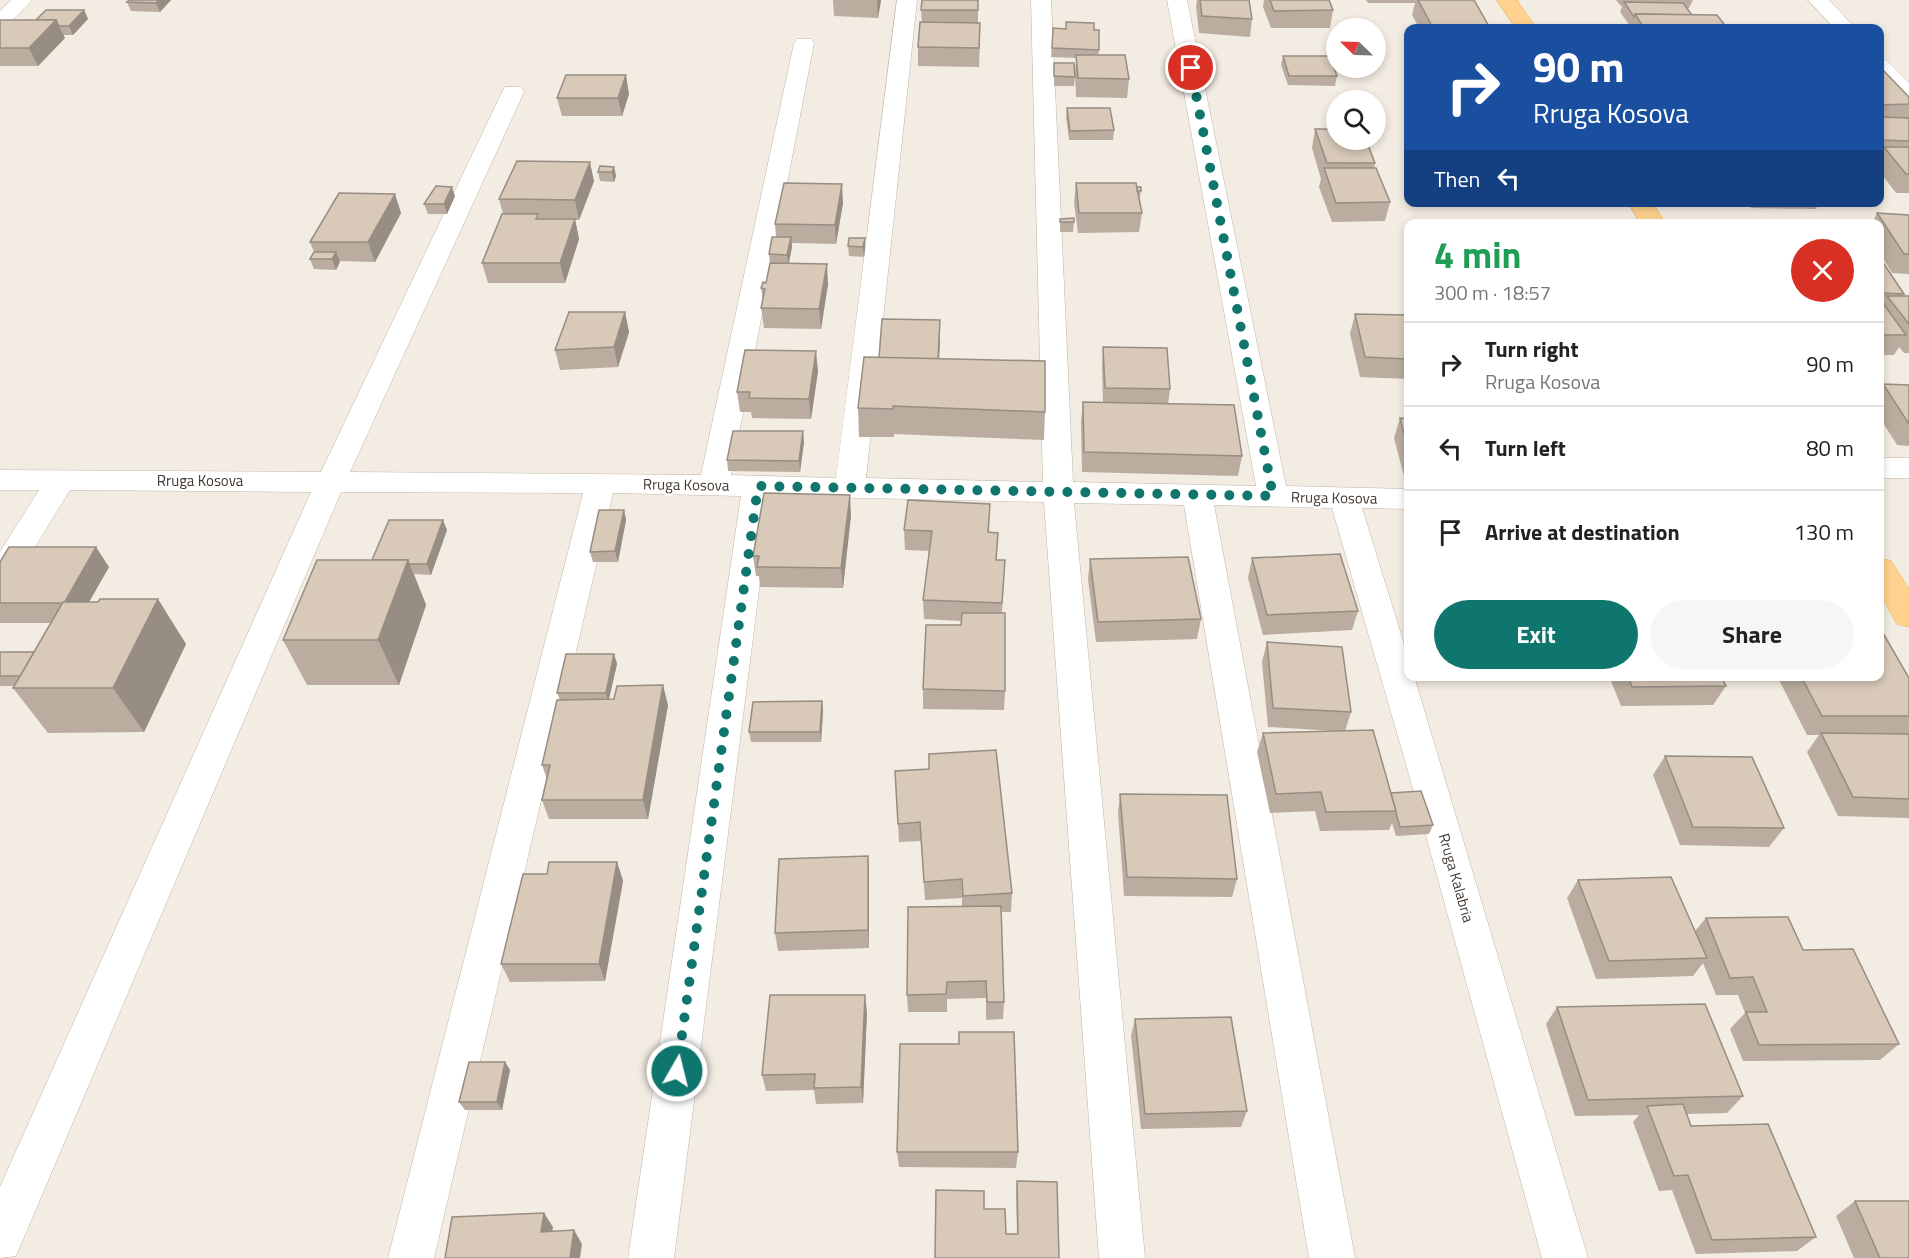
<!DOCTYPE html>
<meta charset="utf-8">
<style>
:root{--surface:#fff;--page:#f6f6f6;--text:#222;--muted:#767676;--line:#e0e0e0;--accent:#0f766e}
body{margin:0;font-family:"Titillium Web",sans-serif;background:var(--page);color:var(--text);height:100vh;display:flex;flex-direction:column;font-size:22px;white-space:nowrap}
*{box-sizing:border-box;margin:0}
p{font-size:20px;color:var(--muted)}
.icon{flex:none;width:33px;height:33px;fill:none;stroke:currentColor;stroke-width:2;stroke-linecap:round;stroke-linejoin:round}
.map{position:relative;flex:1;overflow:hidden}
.panel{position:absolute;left:1404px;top:219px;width:480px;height:462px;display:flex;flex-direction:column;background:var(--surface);border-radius:12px;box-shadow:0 3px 9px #0003}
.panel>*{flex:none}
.hud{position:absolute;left:1404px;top:24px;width:480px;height:183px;border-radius:12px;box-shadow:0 3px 9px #0003;background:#1a4fa0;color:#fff;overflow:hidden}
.needle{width:39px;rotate:293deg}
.controls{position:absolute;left:1326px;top:18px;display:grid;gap:12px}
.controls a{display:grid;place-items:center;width:60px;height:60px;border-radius:50%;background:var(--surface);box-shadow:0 3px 9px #0003;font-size:30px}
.pin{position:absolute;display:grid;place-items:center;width:51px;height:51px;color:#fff;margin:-26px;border:3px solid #fff;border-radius:50%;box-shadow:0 2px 6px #0007}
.me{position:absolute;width:66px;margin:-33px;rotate:8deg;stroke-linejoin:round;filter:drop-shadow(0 0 4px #0008)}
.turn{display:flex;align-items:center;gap:21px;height:126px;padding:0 30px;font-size:27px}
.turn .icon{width:78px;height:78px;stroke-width:2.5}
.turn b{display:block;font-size:42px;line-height:51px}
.then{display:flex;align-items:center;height:57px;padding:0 30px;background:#0003;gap:12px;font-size:22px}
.round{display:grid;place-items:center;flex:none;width:63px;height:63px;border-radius:32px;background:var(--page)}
.head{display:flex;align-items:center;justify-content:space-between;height:102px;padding:0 30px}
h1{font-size:36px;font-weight:700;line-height:45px;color:#1e9e55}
.button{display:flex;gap:12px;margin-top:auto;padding:12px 30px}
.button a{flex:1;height:69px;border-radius:36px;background:var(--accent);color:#fff;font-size:24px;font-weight:700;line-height:69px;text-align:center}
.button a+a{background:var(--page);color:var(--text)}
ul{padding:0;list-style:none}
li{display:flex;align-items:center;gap:18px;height:84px;padding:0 30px;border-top:2px solid var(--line)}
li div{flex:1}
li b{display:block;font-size:22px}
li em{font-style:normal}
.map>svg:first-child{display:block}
</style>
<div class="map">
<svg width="1909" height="1258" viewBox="0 0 1909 1258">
<rect width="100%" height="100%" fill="#f3ece2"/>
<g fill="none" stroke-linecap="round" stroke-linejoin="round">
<defs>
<g id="minor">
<path d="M11,0h21l-25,26 -7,2v-17z"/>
<path d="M897,0h20l-51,478 177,4 -12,-482h20l22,482 183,4 -89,-486h20l99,486 122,3v20l-46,-1 46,149v19h6l174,582h-46l-128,-466 -82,-284 -118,-3 141,753h-46l-125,-753 -110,-2 71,755h-46l-55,-756 -273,-6 -97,762h-46l113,-762 -128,-3 -179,765h-46l195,-765 -242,-1 -325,764 -16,2v-71l311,-695 -241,-2 -59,96 -11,3v-37l39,-62h-39v-20l321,2 181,-380 3,-5h16l3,5 -174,380 351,3 93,-432 3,-4h14l3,4 -83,432 105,3z"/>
<path d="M1808,0h21l26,28h-21z"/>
<path d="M1880,59l7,2 22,22v20l-8,-2 -21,-24z"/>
<rect x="1880" y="458" width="29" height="20"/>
</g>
<g id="major">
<path d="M1497,0h20l19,28h-20z"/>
<path d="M1628,202h24l14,22h-25z"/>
<path d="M1880,558l11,3 18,28v38l-12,-3 -17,-30z"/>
</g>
</defs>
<use href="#minor" stroke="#c2b5a7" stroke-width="1"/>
<use href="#major" stroke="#eeae55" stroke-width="1"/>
<use href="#minor" fill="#fff" fill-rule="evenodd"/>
<use href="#major" fill="#ffd28f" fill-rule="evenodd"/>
</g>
<g fill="#baad9f">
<path d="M171,0l-11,12 -29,-1 -4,-9z"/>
<path d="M833,0h48l-3,18 -44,-2z"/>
<path d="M978,0v23l2,18 -1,26 -61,-1v-19l4,-25 -1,-12z"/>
<path d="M1197,0h52l3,19 -2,18 -51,-4 -3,-27z"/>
<path d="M1264,0h65l4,10 -3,18h-59l-8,-21z"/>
<path d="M1366,0h108l16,28h-71l-7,-13 3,-12h-47z"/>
<path d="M1616,0h77l-4,8h-2l5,7 35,13h-98l1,-2 -10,-14 2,-5z"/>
<path d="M84,10l4,9 -15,16h-10l2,3 -27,28h-38v-46h36z"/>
<path d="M1053,28l41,2 5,20 -1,5 31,24 -2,19 -51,-1 -1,-24 1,-15 -25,-1z"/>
<path d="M1283,56l54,20 -2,10 -47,-1 -7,-20z"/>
<path d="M1054,63l21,14 -1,9h-20z"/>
<path d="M1880,67l29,30v96h-13l-16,-21z"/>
<path d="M629,94l-7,22h-60l-5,-18z"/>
<path d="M1067,108l47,22 -1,10h-44l-3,-23z"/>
<path d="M1315,129l60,34 -1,5 16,34 -5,19 -53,1 -13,-35 2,-8 -9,-31z"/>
<path d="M614,167l2,9 -2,6 -14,-1 -2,-9z"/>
<path d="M594,181l-15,39h-4l4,19 -14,44h-77l-6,-20 21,-49 -4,-15z"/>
<path d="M1076,183l61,4 4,4 -2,10 3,12 -3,19 -61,1 -4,-30z"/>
<path d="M455,196l-8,18h-19l-4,-10z"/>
<path d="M1748,202h71l-3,7 -65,-1z"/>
<path d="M843,203l-7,41 -44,-1v4l-3,17 39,20 -7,45 -57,-1 -3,-20 2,-7 -2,-13 5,-5 4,-19 -1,-10 7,-17 -1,-13z"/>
<path d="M401,213l-26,49 -36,-1 -3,9 -22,-1 -4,-10 4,-7 -4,-10z"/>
<path d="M1877,213l32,2v59l-17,-1 -12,-20v-29h-8z"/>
<path d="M1060,219l14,3 -1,10h-13z"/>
<path d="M865,238v10l-1,9 -15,-1 -1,-10z"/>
<path d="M1880,258l24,36 -1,2h6v57h-5l-5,-6 -5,8h-14z"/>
<path d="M625,312l4,20 -11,35 -58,3 -5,-20z"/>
<path d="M1355,314l53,1v64l-48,-2 -10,-43z"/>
<path d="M940,340l-1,19 106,53 -1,28 -150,-6v3h-35l-1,-29z"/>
<path d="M1103,347l67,42 -2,15 74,52 -4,20 -156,-4 -1,-50 2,-20h20l-1,-35z"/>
<path d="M818,371l-7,48 -59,-1 -1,-6h-11l-3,-20z"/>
<path d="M1883,384l26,1v61l-12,-1 -17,-27v-27z"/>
<path d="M1400,418l8,1v61h-3l-11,-42z"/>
<path d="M804,442l-4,30 -72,-1 -1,-11z"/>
<path d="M990,504l-1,28 8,28h8l-3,53 3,78 -1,19 -81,-1v-20l38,-64v-4l-37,-2 -1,-19 6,-49 -24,-1 -1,-20z"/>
<path d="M624,510l2,10 -8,42h-25l-3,-10z"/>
<path d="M851,515l-8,73 -83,-1 -1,-11h-3l-3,-20z"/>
<path d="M447,530l-16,45 -17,-1 12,31 -27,80h-92l-24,-45 89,-80z"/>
<path d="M1252,558l106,53 -6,19 -89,5 -15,-57z"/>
<path d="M1090,559l111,60 -4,20 -101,3 -8,-63z"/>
<path d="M109,567l-20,35 97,42 -42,88 -96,1 -35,-45 1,-2h-14v-34h34l17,-29h-51v-20z"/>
<path d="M1267,642l84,70 -6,19 46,62 42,32 -4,9 -33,2 -4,-13 -3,7 -69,1 -5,-20 -45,2 -13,-61 6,-19 72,-2 -67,-4 -6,-65z"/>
<path d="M614,654l3,10 -8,35 59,6 -20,114h-99l-7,-19 5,-21 -5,-14 18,-65 -3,-7z"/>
<path d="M1609,676h112l5,10 -13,19 -92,1z"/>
<path d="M1777,676h103l29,2v140l-71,-2 -31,-64 12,-17h-12z"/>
<path d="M822,701l1,10 -2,31h-70l-2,-10z"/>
<path d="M1665,756l119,72 -15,19 -89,-2 -27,-70z"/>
<path d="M895,771l117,122 -1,19h-10l3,90 -1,17 -17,1v-22l-39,1v13h-39l-1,-17 55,-89v-8l-37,2 -4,-59 -22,1z"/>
<path d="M1120,794l117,85 -5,18 -108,-1 -6,-84z"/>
<path d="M868,856l1,18v74l-91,3 -3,-18z"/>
<path d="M617,862l6,19 -18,100 -95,1 -9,-18 46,-90z"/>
<path d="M1578,880l117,51 11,-13 97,32 96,94 -19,16 -137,1 -13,-32 15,-16 -7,-18h-22l-13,-32 -10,13 -97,3 -29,-81z"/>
<path d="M1557,1007l186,89 -16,17 -40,1 4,12 125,111 -19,14 -101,3 -24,-64 -13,1 -26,-69 6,-7 -64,1 -29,-92z"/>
<path d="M867,1012l-4,91 -47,1 -2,-14 -48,1 -4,-16z"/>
<path d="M1135,1019l112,92 -6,16 -100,2 -10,-93z"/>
<path d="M959,1032l59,120 -2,16 -117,-1 -2,-15 62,-108z"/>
<path d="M505,1062l5,8 -8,40h-37l-6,-8z"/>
<path d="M1017,1181l42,77h-124l49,-49 22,25h11l-1,-38z"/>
<path d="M1855,1201l54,57h-55l-18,-42z"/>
</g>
<g fill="#978d82">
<path d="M159,0h12l-11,12 -4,-9z"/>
<path d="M877,0h4l-3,18z"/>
<path d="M84,10l4,9 -15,16 -4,-9z"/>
<path d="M56,20l9,18 -27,28 -9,-18z"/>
<path d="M626,75l3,19 -7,22 -4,-18z"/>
<path d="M590,162l4,19 -15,39 -4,-20z"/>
<path d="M614,167l2,9 -2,6 -2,-10z"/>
<path d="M842,184l1,19 -7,41 -1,-19z"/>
<path d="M452,187l3,9 -8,18 -3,-10z"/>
<path d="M395,194l6,19 -26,49 -7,-20z"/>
<path d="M575,219l4,20 -14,44 -5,-20z"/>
<path d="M791,237l1,10 -4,18 -1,-10z"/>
<path d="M865,238v10l-1,9 -1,-10z"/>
<path d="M336,252l4,10 -4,8 -4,-11z"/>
<path d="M827,264l1,20 -7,45 -2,-20z"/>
<path d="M625,312l4,20 -11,35 -4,-20z"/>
<path d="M940,320v20l-2,42v-20z"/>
<path d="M816,351l2,20 -7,48 -2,-20z"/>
<path d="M803,431l1,11 -4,30 -1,-11z"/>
<path d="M850,495l1,20 -8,73 -2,-20z"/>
<path d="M624,510l2,10 -8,42 -3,-11z"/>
<path d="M443,520l4,10 -16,45 -4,-11z"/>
<path d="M96,547l13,20 -32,56 -13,-20z"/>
<path d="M408,560l18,45 -27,80 -21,-45z"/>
<path d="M158,599l28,45 -42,88 -31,-44z"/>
<path d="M614,654l3,10 -9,39 -2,-10z"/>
<path d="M663,685l5,20 -20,114 -5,-19z"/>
<path d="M822,701l1,10 -2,31 -1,-10z"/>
<path d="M868,856l1,18v74l-1,-18z"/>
<path d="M617,862l6,19 -18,100 -6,-17z"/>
<path d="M865,995l2,17 -4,91 -2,-16z"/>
<path d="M505,1062l5,8 -8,40 -5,-8z"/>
<path d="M544,1213l9,14 -3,20 -9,-15z"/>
<path d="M574,1230l8,14 -2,14h-10z"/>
</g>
<g fill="#d8c9b9" stroke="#978d82" stroke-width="1.5">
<path d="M129,0h30l-3,3 -29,-1z"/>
<path d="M922,0h56v10h-57z"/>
<path d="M1200,0h49l3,19 -50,-3z"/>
<path d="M1270,0h59l4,10 -59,1z"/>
<path d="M1418,0h56l16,28h-57z"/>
<path d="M1624,2l59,1 9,12 -57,-1 -1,3z"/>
<path d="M46,10h38l-15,16h-10l-3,-6h-20z"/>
<path d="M1635,14l82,1 10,13h-83z"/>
<path d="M0,20h56l-27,28h-29z"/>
<path d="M920,22l60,1 -1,25 -61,-1z"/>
<path d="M1066,22l28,1v7h5v20l-47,-2 1,-20 13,1z"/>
<path d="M1076,55h49l4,24 -51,-1z"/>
<path d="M1283,56h47l7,20h-48z"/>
<path d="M1054,63h20l1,14 -21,-1z"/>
<path d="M1880,67l29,30v7l-29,1z"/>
<path d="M566,75h60l-8,23h-61z"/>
<path d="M1067,108h43l4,22 -44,1z"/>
<path d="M1880,117l29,1v23l-29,-1z"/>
<path d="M1315,129h21v11h30l9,23h-48z"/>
<path d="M1884,147h25v27h-3z"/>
<path d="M517,161l73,1 -15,38 -76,-1z"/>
<path d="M600,166l14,1 -2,5h-14z"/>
<path d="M1324,168h52l14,34 -54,1z"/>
<path d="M784,183l58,1 -7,41 -60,-1z"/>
<path d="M1076,183h60l6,30h-63z"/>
<path d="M436,186l16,1 -8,17h-20z"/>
<rect x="1137" y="187" width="4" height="4"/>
<path d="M339,193l56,1 -27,48h-58z"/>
<path d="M1877,213l32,2v39h-5z"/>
<path d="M502,214h36l-2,5h39l-15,44h-78z"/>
<path d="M1074,218v4h-14v-3z"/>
<path d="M772,237h19l-4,18 -18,-1z"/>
<path d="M849,238h16l-2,9 -15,-1z"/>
<path d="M314,252h22l-4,7h-22z"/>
<path d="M1880,258l24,36 -24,-1z"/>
<path d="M770,263l57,1 -8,45 -58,-1 4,-19 -4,-1 2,-6 3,1z"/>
<path d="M1887,296h22v28z"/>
<path d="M1880,299l26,36h-26z"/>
<path d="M569,312h56l-11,35 -59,3z"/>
<path d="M1355,314l53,1v44l-43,-2z"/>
<path d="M882,319l58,1 -2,39 -59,-1z"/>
<path d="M1103,347l64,1 3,41 -65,-1z"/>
<path d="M745,350l71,1 -7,48 -60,-1 1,-6h-13z"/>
<path d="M864,357l181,4v51l-152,-6v3l-35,-1z"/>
<path d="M1883,384l26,1v39z"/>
<path d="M1083,402l151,3 8,51 -158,-4z"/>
<path d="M1400,418l8,1v31z"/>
<path d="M733,431h70l-4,30 -72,-1z"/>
<path d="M764,493l86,2 -9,73 -84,-1 2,-11h-6z"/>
<path d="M908,500l82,4 -2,28 10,1 -2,27h9l-3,43 -79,-3 9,-69 -28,-1z"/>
<path d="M599,510h25l-9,41 -25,1z"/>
<path d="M389,520h54l-16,44h-18l-1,-4h-36z"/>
<path d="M9,547h87l-32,56h-64v-41z"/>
<path d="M1340,554l18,57 -91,4 -15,-57z"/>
<path d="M1188,557l13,62 -103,3 -8,-63z"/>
<path d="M317,560h91l-30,80h-95z"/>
<path d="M100,599h58l-45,89h-100l50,-86h35z"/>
<path d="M962,613h43v78l-82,-2 3,-64h35z"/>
<path d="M1880,633h3l26,45v38h-87l-21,-40h79z"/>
<path d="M1267,642l75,5 9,65 -78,-4z"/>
<path d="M0,652h34l-14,24h-20z"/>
<path d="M566,654h48l-8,39h-49z"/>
<path d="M1628,676h93l5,10 -94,1z"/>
<path d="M663,685l-20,115h-101l8,-35h-8l15,-65 57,-1 3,-13z"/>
<path d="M822,701l-2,31h-71l4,-30z"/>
<path d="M1373,730l23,81 -70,1 -5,-20 -45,2 -13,-61z"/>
<path d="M1821,733l88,1v65l-56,-2z"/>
<path d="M996,750l16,143 -49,3 -1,-17 -38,3 -4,-60 -22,2 -3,-53 34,-2v-15z"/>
<path d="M1665,756l87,1 32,71 -91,-1z"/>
<path d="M1421,791l12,34 -33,2 -4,-14v-2l-5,-18z"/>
<path d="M1120,794l107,1 10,84 -110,-2z"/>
<path d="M868,856v74l-93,3 4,-74z"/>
<path d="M549,862h68l-18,102h-98l22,-90h24z"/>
<path d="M1671,877l36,81 -98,3 -31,-81z"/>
<path d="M1001,906l3,96h-17l-1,-21 -39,1 -1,12 -39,1 1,-88z"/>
<path d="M1788,917l15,33 50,-1 46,95 -140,1 -13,-33h21l-14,-35 -23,1 -24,-60z"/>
<path d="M770,995h95l-4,92 -47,1 1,-14 -53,1z"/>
<path d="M1705,1004l38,92 -155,4 -31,-93z"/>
<path d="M1231,1017l16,94 -102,3 -10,-95z"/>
<path d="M959,1032h55l4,120h-121l3,-108h59z"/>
<path d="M469,1062h36l-8,40h-38z"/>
<path d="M1683,1104l8,22 77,-2 48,113 -104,3 -24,-65 -14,1 -27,-70z"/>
<path d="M1017,1181l40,1 2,76h-124l1,-68 48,1v18h21l1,25h12z"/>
<path d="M1855,1201h54v57h-29z"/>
<path d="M544,1213l-3,19 33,-2 -4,28h-125l7,-41z"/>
</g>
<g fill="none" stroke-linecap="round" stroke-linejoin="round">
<path stroke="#0f766e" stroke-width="10" stroke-dasharray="0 18" d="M677,1071l81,-585 515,10 -82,-428"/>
</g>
<g text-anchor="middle" stroke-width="4.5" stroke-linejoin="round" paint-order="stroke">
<g font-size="15" fill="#453b32" stroke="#fff">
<text x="200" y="486">Rruga Kosova</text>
<text transform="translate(686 485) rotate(1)" y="5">Rruga Kosova</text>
<text transform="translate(1334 498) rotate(1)" y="5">Rruga Kosova</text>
<text transform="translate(1456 878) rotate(74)" y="5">Rruga Kalabria</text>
</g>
</g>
</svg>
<div class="controls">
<a><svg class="needle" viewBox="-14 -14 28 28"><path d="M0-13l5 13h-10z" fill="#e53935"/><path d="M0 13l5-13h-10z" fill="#767676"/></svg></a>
<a><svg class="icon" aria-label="search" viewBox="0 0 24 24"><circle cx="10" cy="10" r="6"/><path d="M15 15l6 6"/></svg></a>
</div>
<div class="pin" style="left:1191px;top:68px;background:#d93025"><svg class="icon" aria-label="arrive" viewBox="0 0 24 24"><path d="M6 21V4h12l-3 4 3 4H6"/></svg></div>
<svg class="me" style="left:677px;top:1071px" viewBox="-20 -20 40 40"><circle r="17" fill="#0f766e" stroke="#fff" stroke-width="3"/><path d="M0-11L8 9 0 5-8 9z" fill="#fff"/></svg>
<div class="hud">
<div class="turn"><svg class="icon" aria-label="right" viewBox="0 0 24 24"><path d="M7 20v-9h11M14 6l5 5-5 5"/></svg><div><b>90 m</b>Rruga Kosova</div></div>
<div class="then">Then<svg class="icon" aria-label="left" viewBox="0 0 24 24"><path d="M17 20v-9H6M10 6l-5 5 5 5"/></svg></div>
</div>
<section class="panel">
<div class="head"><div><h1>4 min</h1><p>300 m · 18:57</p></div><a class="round" style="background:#d93025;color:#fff"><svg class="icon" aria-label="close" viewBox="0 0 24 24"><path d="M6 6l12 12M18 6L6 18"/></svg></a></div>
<ul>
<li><svg class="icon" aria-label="right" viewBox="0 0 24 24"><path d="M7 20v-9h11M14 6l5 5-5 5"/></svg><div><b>Turn right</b><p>Rruga Kosova</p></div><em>90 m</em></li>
<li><svg class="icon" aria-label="left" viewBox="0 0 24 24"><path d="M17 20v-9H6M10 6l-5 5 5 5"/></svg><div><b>Turn left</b></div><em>80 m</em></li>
<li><svg class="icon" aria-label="arrive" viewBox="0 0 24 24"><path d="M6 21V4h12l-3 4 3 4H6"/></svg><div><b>Arrive at destination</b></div><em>130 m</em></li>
</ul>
<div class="button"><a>Exit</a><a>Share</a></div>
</section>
</div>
